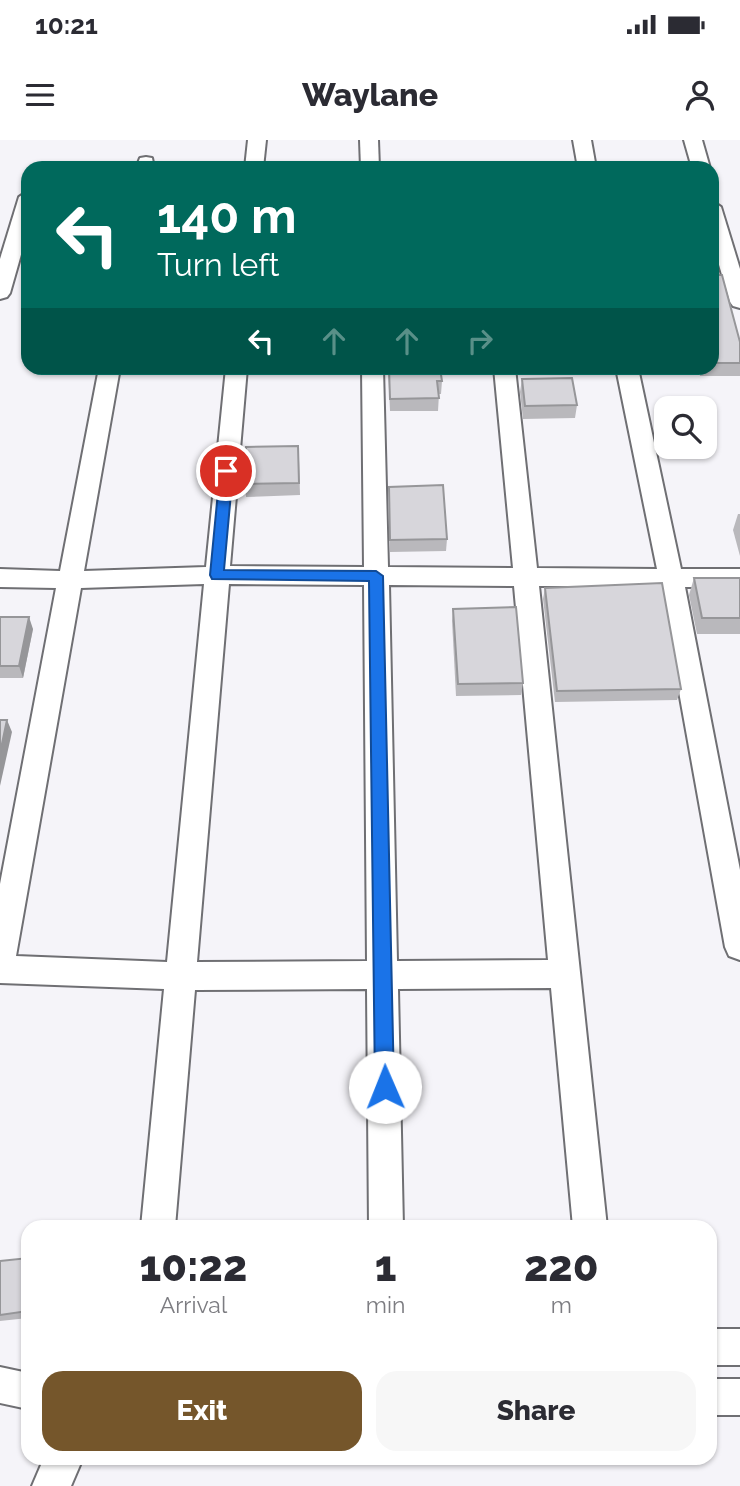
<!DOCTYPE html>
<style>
:root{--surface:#fff;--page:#f7f7f7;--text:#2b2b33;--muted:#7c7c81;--accent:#75562b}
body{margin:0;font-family:Raleway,sans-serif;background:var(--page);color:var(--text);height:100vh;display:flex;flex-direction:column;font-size:26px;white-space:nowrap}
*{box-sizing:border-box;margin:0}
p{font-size:23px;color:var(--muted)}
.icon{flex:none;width:38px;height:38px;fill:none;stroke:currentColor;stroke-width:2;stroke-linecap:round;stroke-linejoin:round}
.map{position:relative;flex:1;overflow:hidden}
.drawer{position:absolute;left:21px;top:1080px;width:696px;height:245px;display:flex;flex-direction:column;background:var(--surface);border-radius:21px;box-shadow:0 2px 5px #0004}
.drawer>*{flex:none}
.banner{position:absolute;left:21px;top:21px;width:698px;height:214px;border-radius:21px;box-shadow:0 2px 5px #0004;background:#00695c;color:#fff;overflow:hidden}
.controls{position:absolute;left:654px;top:256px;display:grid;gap:14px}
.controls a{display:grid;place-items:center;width:63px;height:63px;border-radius:14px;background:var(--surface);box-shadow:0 2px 5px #0004;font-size:35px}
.pin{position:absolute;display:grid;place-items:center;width:60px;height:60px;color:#fff;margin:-30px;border:4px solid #fff;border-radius:50%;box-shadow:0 2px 7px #0007}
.me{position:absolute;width:77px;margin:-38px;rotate:359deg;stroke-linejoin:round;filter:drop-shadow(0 0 5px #0008)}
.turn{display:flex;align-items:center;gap:24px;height:147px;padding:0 21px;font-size:32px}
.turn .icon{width:91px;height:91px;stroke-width:2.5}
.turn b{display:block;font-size:49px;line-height:60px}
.lanes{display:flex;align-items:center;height:66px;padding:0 21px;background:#0003;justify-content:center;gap:35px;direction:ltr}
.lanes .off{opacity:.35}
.eta{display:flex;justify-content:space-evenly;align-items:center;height:119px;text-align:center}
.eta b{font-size:42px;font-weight:800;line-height:49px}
.primary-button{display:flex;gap:14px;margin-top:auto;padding:14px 21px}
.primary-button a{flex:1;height:80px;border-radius:21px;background:var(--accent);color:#fff;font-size:28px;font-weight:800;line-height:80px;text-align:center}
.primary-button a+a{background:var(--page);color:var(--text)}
.status{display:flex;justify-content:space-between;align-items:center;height:49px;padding:0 35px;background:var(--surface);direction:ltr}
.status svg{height:19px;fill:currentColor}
header{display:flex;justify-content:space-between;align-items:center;height:91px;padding:0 21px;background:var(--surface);font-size:32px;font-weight:800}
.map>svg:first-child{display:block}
</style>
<div class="status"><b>10:21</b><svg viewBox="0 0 49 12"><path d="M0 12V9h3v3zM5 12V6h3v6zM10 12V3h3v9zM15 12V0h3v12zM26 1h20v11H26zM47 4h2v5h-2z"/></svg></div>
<header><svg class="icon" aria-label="menu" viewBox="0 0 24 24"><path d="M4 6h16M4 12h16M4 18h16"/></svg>Waylane<svg class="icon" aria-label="person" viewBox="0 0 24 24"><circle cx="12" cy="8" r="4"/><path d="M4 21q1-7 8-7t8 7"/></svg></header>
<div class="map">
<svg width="740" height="1346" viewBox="0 0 740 1346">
<rect width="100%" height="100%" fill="#f5f4f9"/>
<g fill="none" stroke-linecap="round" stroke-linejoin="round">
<defs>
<g id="minor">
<path d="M248,0h18l-3,28h-18z"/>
<path d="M360,0h18l1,28h-18z"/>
<path d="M573,0h18l5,28h-18z"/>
<path d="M684,0h18l8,28h-18z"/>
<path d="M146,17l6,1 2,10h-18l4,-10z"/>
<path d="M28,51v39l-18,63 -3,4 -7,2v-40l19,-62z"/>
<path d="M712,61l9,6 19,62v39l-7,-2 -3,-4 -18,-61z"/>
<path d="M99,228h21l-36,203 122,-4 20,-199h21l-17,198 134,1 -2,-199h21l5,199 125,1 -19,-200h21l22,200 120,1 -41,-201h22l43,201h59v18h-55l55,283v90l-11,-4 -4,-9 -65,-361h-121l68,641h-34l-22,-239 -153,1 5,238h-34l-2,-238 -172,1 -20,237h-34l23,-238 -164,-6v-99l56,-296 -56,-1v-18l60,2zM204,444l-37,378 -151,-6 65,-368zM229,444l135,1 3,376 -170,1zM389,445l125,1 34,374 -151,1z"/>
<rect x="710" y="1189" width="30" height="36"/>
<path d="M0,1227l28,6v36l-28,-6z"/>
<rect x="710" y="1239" width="30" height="36"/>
<path d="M44,1318h39l-12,28h-39z"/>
</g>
</defs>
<use href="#minor" stroke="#6f6f73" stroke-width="4"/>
<use href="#minor" fill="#fff" fill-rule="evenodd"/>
</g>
<g fill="#b9b8bc">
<path d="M712,135l28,67v34h-40l-2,-8h14z"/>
<path d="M388,228h52l2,13 -1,13h-2l-1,17h-48z"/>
<path d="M522,239l55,26 -2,13 -52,1 -3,-27z"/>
<path d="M299,319l1,36 -54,2 -1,-13z"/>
<path d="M389,347l58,52 -1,12 -56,1z"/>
<path d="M738,374h2v42l-7,-26z"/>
<path d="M694,438h46v56h-43l-8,-39z"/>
<path d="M545,448l136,101 -4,11 -122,2 -12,-103z"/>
<path d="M453,469l70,74 -2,12 -65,1 -4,-75z"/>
<path d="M0,477l33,12 -10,49h-23z"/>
<path d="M28,1118v60l-28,3v-60z"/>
</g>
<g fill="#969699">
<path d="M29,477l4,12 -10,49 -4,-12z"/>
<path d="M7,580l5,12 -12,54v-33z"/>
</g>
<g fill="#d7d6db" stroke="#969699" stroke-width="2">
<path d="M712,135h10l18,67v21h-28z"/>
<path d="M389,228h51l2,13h-5l2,17 -49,1z"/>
<path d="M572,238l5,27 -52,1 -3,-27z"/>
<path d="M298,306l1,37 -54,1 1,-37z"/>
<path d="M443,345l4,54 -57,1 -1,-53z"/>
<path d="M694,438h46v40h-38z"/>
<path d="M662,443l19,106 -124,2 -12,-103z"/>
<path d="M516,467l7,76 -65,1 -5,-75z"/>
<path d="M0,477h29l-10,49h-19z"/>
<path d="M0,580h7l-7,33z"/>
<path d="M28,1118v53l-28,4v-54z"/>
</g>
<path fill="#1a73e8" stroke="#114b97" stroke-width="2" d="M226,327l7,4 -9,99 152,1 7,5 11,511 -3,6 -6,3 -7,-3 -3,-6 -6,-506 -157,-2 -2,-4 10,-104z"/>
</svg>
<div class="controls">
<a><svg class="icon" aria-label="search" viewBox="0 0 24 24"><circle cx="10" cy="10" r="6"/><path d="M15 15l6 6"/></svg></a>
</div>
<div class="pin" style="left:226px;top:331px;background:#d93025"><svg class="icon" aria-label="arrive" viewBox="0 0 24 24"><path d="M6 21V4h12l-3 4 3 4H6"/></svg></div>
<svg class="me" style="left:385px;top:947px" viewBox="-20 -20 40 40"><circle r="19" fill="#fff"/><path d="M0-13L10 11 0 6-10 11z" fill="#1a73e8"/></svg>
<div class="banner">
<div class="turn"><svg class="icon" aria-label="left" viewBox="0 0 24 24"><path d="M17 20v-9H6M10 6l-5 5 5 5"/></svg><div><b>140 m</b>Turn left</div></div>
<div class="lanes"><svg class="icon" aria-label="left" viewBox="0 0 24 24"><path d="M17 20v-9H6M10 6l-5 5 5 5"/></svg><svg class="icon off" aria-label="ahead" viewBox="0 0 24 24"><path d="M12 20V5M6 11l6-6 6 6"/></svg><svg class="icon off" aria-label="ahead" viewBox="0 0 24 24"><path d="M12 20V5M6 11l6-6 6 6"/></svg><svg class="icon off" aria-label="right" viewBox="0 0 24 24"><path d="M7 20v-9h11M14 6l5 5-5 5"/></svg></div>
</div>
<section class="drawer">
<div class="eta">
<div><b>10:22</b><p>Arrival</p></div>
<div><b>1</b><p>min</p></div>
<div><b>220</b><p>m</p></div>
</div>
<div class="primary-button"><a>Exit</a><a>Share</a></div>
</section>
</div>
